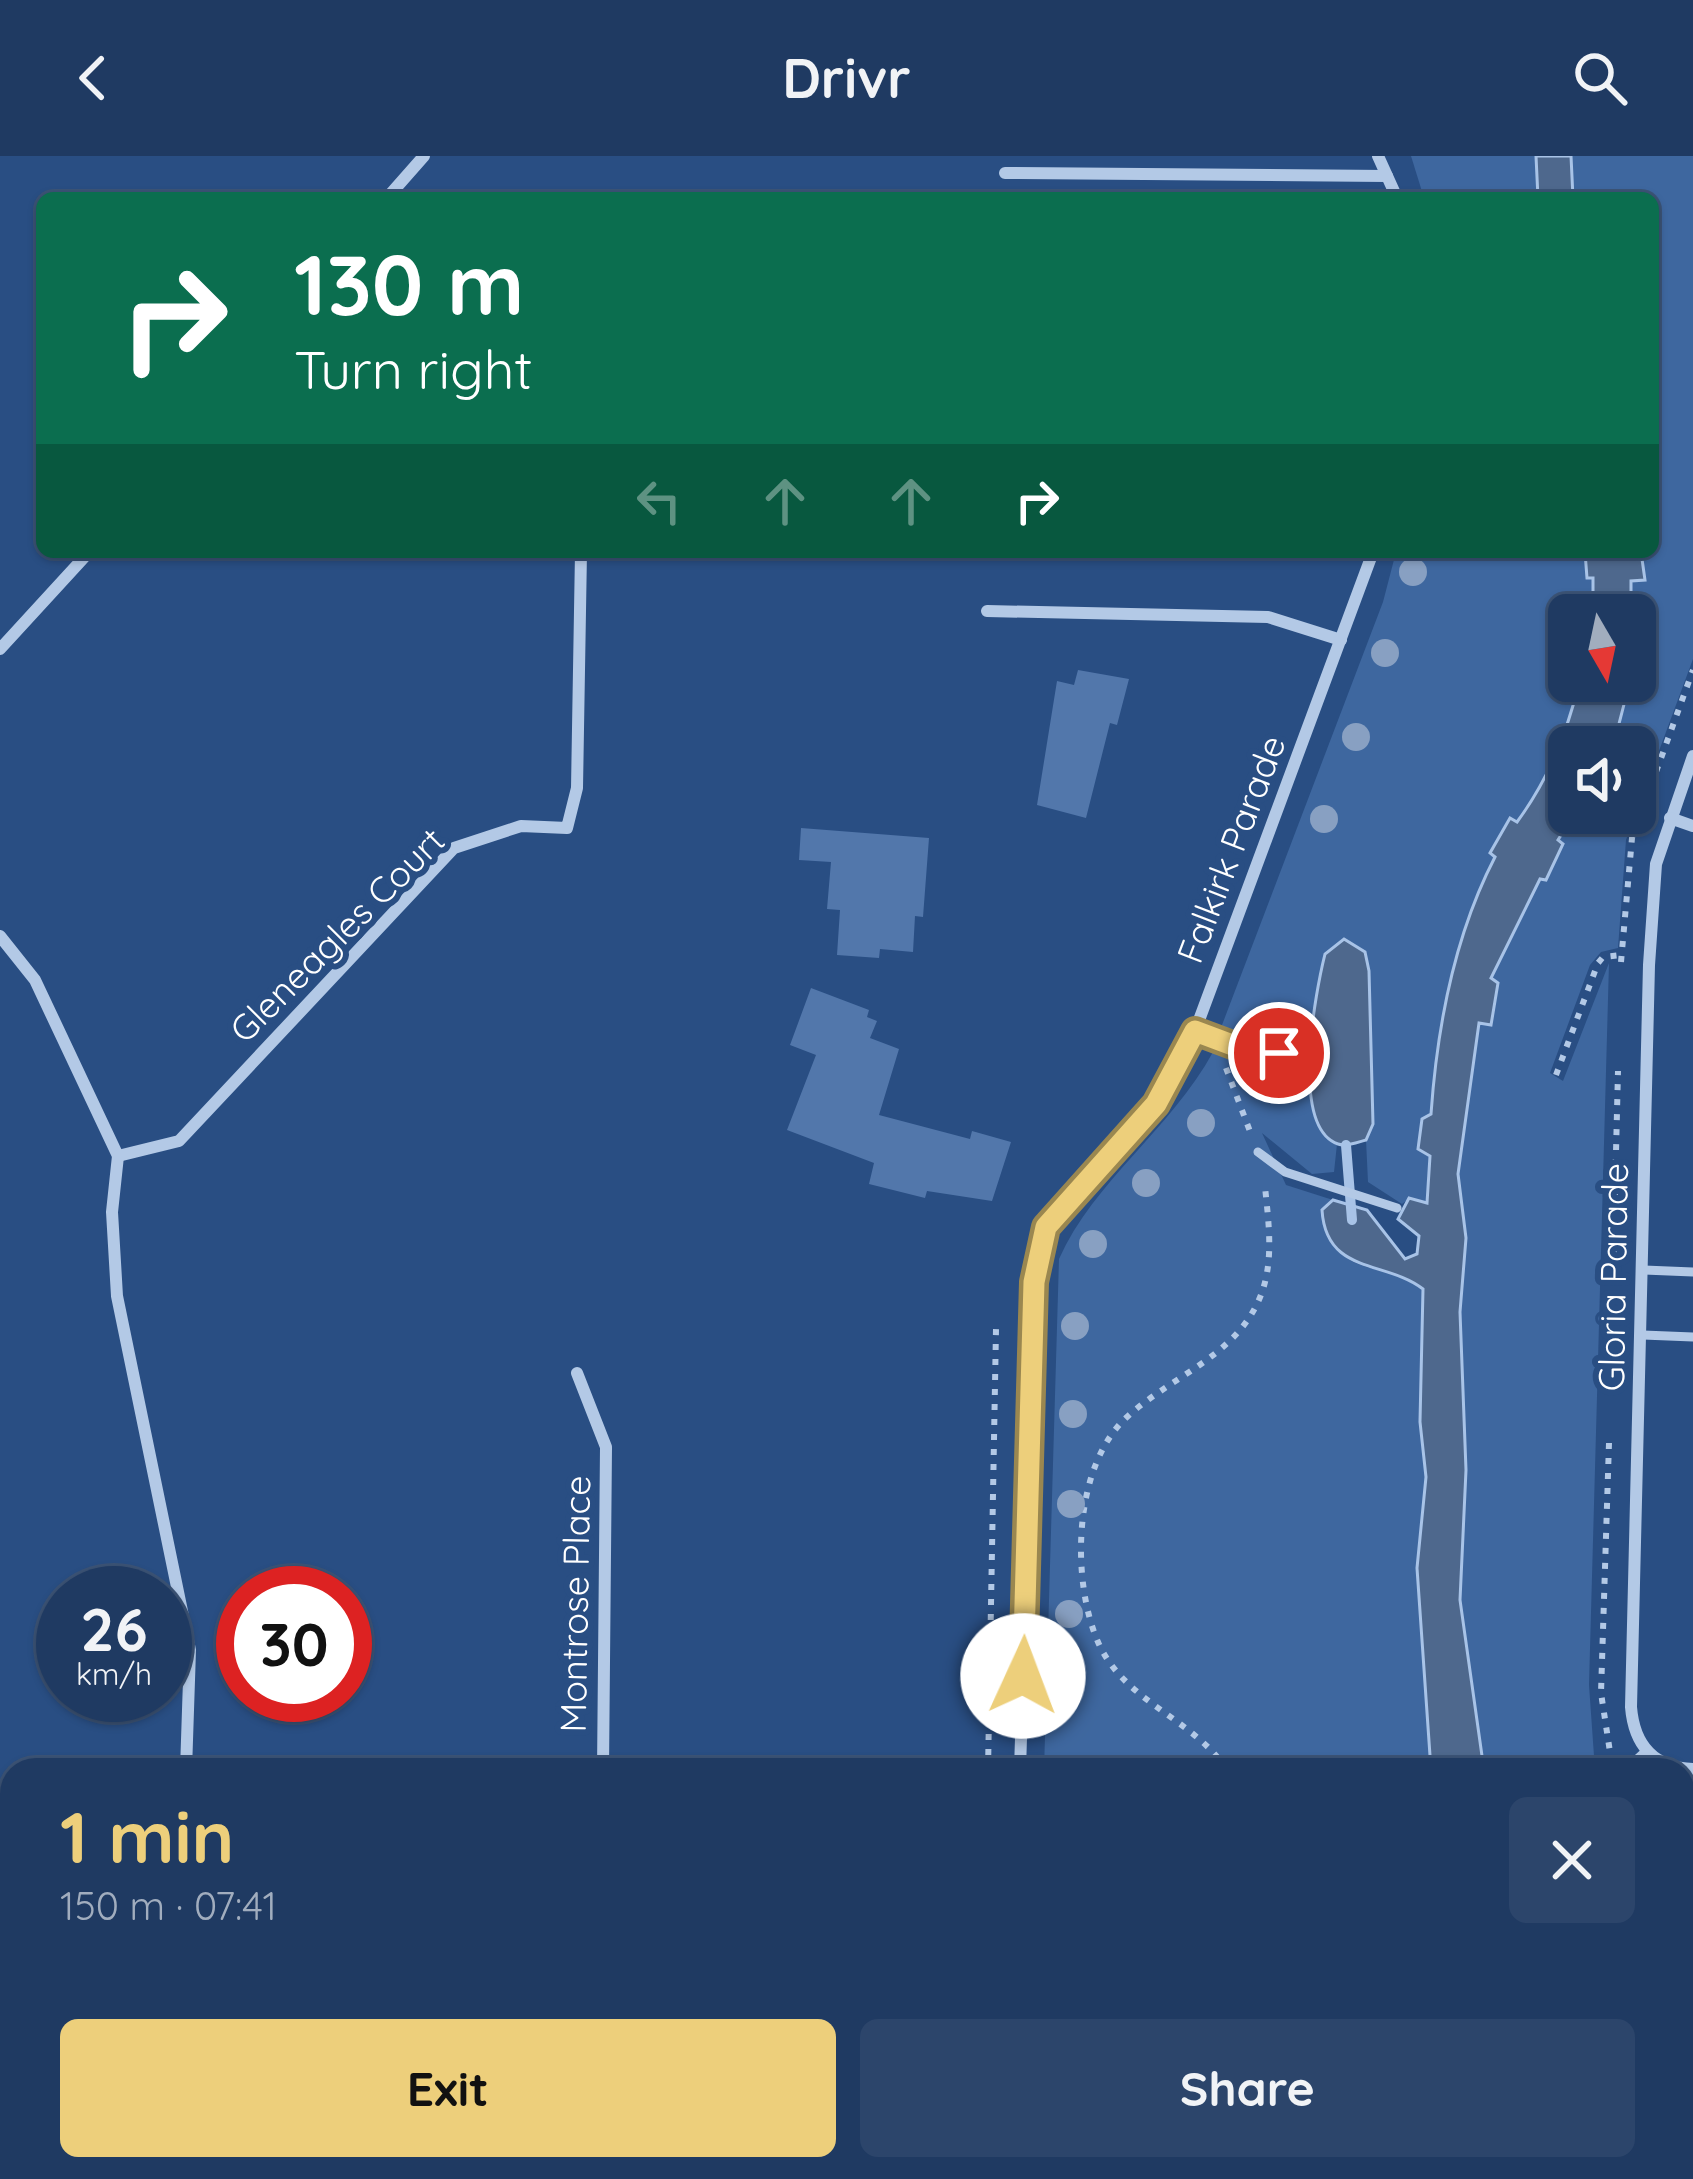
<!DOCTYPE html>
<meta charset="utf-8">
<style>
:root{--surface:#1f3a62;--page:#2c456b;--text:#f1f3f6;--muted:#a1adbe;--line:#3c5477;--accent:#edcf7b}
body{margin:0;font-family:Quicksand,sans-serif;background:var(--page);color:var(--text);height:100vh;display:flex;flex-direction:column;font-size:45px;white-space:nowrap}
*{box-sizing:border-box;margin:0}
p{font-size:39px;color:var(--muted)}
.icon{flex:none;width:66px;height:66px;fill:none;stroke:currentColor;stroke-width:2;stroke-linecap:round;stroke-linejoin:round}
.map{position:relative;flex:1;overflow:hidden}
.drawer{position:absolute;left:0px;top:1602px;width:1695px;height:423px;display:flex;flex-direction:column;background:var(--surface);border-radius:36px 36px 0 0;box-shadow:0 3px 9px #0004,0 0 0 3px var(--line)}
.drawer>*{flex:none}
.hud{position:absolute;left:36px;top:36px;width:1623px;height:366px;border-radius:18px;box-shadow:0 3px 9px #0004,0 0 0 3px var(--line);background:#0b6e4f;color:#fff;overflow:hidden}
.needle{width:78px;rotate:171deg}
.tools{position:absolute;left:1548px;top:438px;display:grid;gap:24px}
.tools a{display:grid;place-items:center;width:108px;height:108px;border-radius:18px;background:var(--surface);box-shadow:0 3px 9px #0004,0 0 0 3px var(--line);font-size:60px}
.speed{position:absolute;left:36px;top:1410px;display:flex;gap:24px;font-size:60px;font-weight:700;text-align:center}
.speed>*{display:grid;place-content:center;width:156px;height:156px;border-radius:50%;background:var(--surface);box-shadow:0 3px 9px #0004,0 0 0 3px var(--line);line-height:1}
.speed small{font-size:30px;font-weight:400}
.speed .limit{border:18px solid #d22;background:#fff;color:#111}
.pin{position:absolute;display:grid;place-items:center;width:102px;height:102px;color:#fff;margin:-51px;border:6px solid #fff;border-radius:50%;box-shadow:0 3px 12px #0007}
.me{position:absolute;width:132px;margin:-66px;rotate:2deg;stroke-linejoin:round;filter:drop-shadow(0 0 9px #0008)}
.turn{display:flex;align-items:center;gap:42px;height:252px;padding:0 60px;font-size:54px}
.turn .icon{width:156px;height:156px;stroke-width:2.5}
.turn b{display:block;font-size:84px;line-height:102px}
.lanes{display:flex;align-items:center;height:114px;padding:0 60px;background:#0003;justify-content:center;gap:60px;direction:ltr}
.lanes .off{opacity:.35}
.round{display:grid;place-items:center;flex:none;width:126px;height:126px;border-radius:18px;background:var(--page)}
.summary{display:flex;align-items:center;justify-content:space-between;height:204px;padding:0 60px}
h1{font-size:72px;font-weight:700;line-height:90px;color:var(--accent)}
.primary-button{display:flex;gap:24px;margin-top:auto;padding:24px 60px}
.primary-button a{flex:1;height:138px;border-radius:18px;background:var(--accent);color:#111;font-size:48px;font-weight:700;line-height:138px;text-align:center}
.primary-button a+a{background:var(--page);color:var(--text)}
header{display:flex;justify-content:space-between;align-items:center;height:156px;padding:0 60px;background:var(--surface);font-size:54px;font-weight:700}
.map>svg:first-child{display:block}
</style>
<header><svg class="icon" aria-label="back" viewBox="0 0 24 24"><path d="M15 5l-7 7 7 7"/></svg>Drivr<svg class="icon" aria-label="search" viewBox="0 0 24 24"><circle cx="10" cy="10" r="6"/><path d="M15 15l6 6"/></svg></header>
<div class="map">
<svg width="1693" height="2023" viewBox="0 0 1693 2023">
<rect width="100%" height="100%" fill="#294e83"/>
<g fill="#3e679f">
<path d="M1411,0h125l2,42h-114z"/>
<path d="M1571,0h122v503l-67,181 -8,108 -17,4 -11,13 -40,108 13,8 46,-118 -20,722 6,85h-24l-12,-10 -75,10 -24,-170 6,-130 -6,-158 6,-74 -8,-64 21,-152 11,3v-46l51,-101 5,1 17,-35 -5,-3 17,-28h60v-66h-22l17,-66h5l-4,-101h13l-3,-28h12v-354h-80z"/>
<path d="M1396,396h189l2,25 6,1v37h-24v66h11c-15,54 -30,96 -63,141l-6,-3 -20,35 5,2c-57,108 -62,230 -70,348l-16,-6 -8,6 -34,-22 -2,-42 7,-16 -8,-172 -40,2 -18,94 -35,4 -46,-15 -4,-12 161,-423z"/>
<path d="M1213,896l49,19 26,-3 2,14 21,-3 9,47 17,18 -3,28 -22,2 -50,-41 24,52 47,15 -10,21c19,62 61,37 100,68l-3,133 6,55 -9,91 14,202h-387l15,-511c35,-78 112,-130 154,-207z"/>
<path d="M1689,1687h4v336h-144l-4,-10h138l7,-74z"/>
<path d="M1039,2013h478l2,10h-482z"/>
</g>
<g fill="#4e688d" stroke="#a8c3e7" stroke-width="3">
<path d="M1536,0h35l2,42h-35z"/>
<path d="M1585,396h56l4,28 -14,1v34h-38v-37h-6z"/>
<path d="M1580,525h50l-17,66h-44v66h6l-17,27 5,4 -17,36 -6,-1 -49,99 7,5 -7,42 -12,-2 -21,151 8,64 -6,74 6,158 -6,130 24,170h-53l-14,-202 9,-91 -6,-55 3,-133c-37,-29 -97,-14 -101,-79l11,-10 34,10 38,49 12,-5 2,-18 -21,-17 11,-21 18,5 3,-47 -12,-7 4,-30 9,-5c6,-86 24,-180 64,-257l-5,-4 20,-35 7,4c33,-45 49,-88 63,-141z"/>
<path d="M1344,783l21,13 4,19 4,153 -7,16c-8,2 -19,7 -28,4 -49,-17 -22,-154 -13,-190z"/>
<path d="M1683,1687l9,6 -2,246 -7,38z"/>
</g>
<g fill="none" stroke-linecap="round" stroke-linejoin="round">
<path stroke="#a8c3e7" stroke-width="10" d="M1346,989l6,75"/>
</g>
<g fill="#5277ab">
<path d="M1078,514l51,9 -12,46 -7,-2 -24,95 -49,-13 20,-124 17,4z"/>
<path d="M801,672l128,10 -6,79 -8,-1 -2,36 -33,-3 -1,9 -42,-3 3,-45 -13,-1 4,-47 -32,-2z"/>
<path d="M811,832l58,22 -2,7 10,4 -7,17 29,11 -20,66 91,24 2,-8 39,11 -19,59 -65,-10 -2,7 -56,-14 5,-21 -87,-33 29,-75 -26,-10z"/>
</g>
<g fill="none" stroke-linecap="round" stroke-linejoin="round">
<g stroke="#b3c9e6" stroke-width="6" stroke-dasharray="6 9" stroke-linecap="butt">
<path d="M1621,806l11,-124 61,-168"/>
<path d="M1226,912l25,66"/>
<path d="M1556,919l42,-112 5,-6 18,-2"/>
<path d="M1612,1159l6,-244"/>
<path d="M1609,1287l-8,250 9,59"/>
<path d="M988,1614l8,-441"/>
<path d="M1227,1614c-34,-52 -103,-68 -129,-128 -27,-62 -25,-176 29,-225 42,-39 104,-59 130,-113 18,-36 12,-78 8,-117"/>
<path d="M949,2023l3,-10"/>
<path d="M1021,2023l2,-10"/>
</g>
<g stroke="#b3c9e6" stroke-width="9">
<path d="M1195,875l47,18 37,4"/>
<path d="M1258,996l27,20 112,36"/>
<path d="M1644,1114l49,2"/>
<path d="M1643,1179l50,2"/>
<path d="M1625,1614l21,-19"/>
</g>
<g stroke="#b3c9e6" stroke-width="12">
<path d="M1378,0l19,42"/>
<path d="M1005,17l382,3"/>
<path d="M387,42l37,-42"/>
<path d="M987,455l281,6 73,23"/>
<path d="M0,493l89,-97"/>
<path d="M1693,600l-37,108 -7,101 -18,742c3,37 22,61 62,62"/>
<path d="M1670,662l23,8"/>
<path d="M0,780l35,44 83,176 -6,56 5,84 73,354 -4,120"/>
<path d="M118,1000l61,-15 275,-293 67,-22 46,2 10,-40 4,-236"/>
<path d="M577,1217l29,74 -3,323"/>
<path d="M1020,1614l16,-513c22,-64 77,-102 119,-152 18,-21 28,-50 40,-74l178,-479"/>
<path d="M79,2013l2,10"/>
<path d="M594,2023l1,-10"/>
<path d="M987,2023l2,-10"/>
</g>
</g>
<g fill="#88a0c2">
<circle cx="1413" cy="416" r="14"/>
<circle cx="1385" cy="497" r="14"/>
<circle cx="1356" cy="581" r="14"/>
<circle cx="1324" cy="663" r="14"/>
<circle cx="1201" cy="967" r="14"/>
<circle cx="1146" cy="1027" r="14"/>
<circle cx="1093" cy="1088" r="14"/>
<circle cx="1075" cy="1170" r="14"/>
<circle cx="1073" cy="1258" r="14"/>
<circle cx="1071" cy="1348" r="14"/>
<circle cx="1069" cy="1458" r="14"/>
</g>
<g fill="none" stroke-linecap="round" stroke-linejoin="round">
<defs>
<path id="route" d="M1023,1520l11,-394 12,-55 110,-123 39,-73 48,18 36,4"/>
</defs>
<use href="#route" stroke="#9a8750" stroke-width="30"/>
<use href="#route" stroke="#edcf7b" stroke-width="21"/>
</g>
<g text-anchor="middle" stroke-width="12" stroke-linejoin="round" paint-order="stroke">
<g font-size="36" fill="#fff" stroke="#294e83">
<text transform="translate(1231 693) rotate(-69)" y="13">Falkirk Parade</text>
<text transform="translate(337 779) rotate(-45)" y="13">Gleneagles Court</text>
<text transform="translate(1613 1121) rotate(-89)" y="13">Gloria Parade</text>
<text transform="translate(575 1448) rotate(-89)" y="13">Montrose Place</text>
</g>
</g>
</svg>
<div class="tools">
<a><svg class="needle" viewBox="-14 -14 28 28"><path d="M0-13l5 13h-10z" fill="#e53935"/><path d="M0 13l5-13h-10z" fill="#a1adbe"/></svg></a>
<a><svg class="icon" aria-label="sound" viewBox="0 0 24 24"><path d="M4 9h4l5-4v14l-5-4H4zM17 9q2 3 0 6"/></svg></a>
</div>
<div class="speed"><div>26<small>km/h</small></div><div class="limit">30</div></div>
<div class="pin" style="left:1279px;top:897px;background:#d93025"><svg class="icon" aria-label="arrive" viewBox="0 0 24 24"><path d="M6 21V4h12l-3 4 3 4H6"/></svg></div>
<svg class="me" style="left:1023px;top:1520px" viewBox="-20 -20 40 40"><circle r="19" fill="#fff"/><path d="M0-13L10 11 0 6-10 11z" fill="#edcf7b"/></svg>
<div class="hud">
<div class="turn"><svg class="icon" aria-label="right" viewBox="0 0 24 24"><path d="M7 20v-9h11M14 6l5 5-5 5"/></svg><div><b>130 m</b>Turn right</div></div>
<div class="lanes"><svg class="icon off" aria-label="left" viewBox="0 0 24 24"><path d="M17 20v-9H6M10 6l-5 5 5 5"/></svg><svg class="icon off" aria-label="ahead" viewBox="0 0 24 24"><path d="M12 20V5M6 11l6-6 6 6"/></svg><svg class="icon off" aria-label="ahead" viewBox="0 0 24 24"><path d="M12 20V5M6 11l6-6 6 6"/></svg><svg class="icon" aria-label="right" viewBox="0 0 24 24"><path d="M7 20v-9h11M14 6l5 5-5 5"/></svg></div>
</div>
<section class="drawer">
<div class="summary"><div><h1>1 min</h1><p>150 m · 07:41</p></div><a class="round"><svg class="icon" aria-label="close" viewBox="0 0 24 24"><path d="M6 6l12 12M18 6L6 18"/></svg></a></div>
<div class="primary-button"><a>Exit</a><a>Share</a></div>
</section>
</div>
